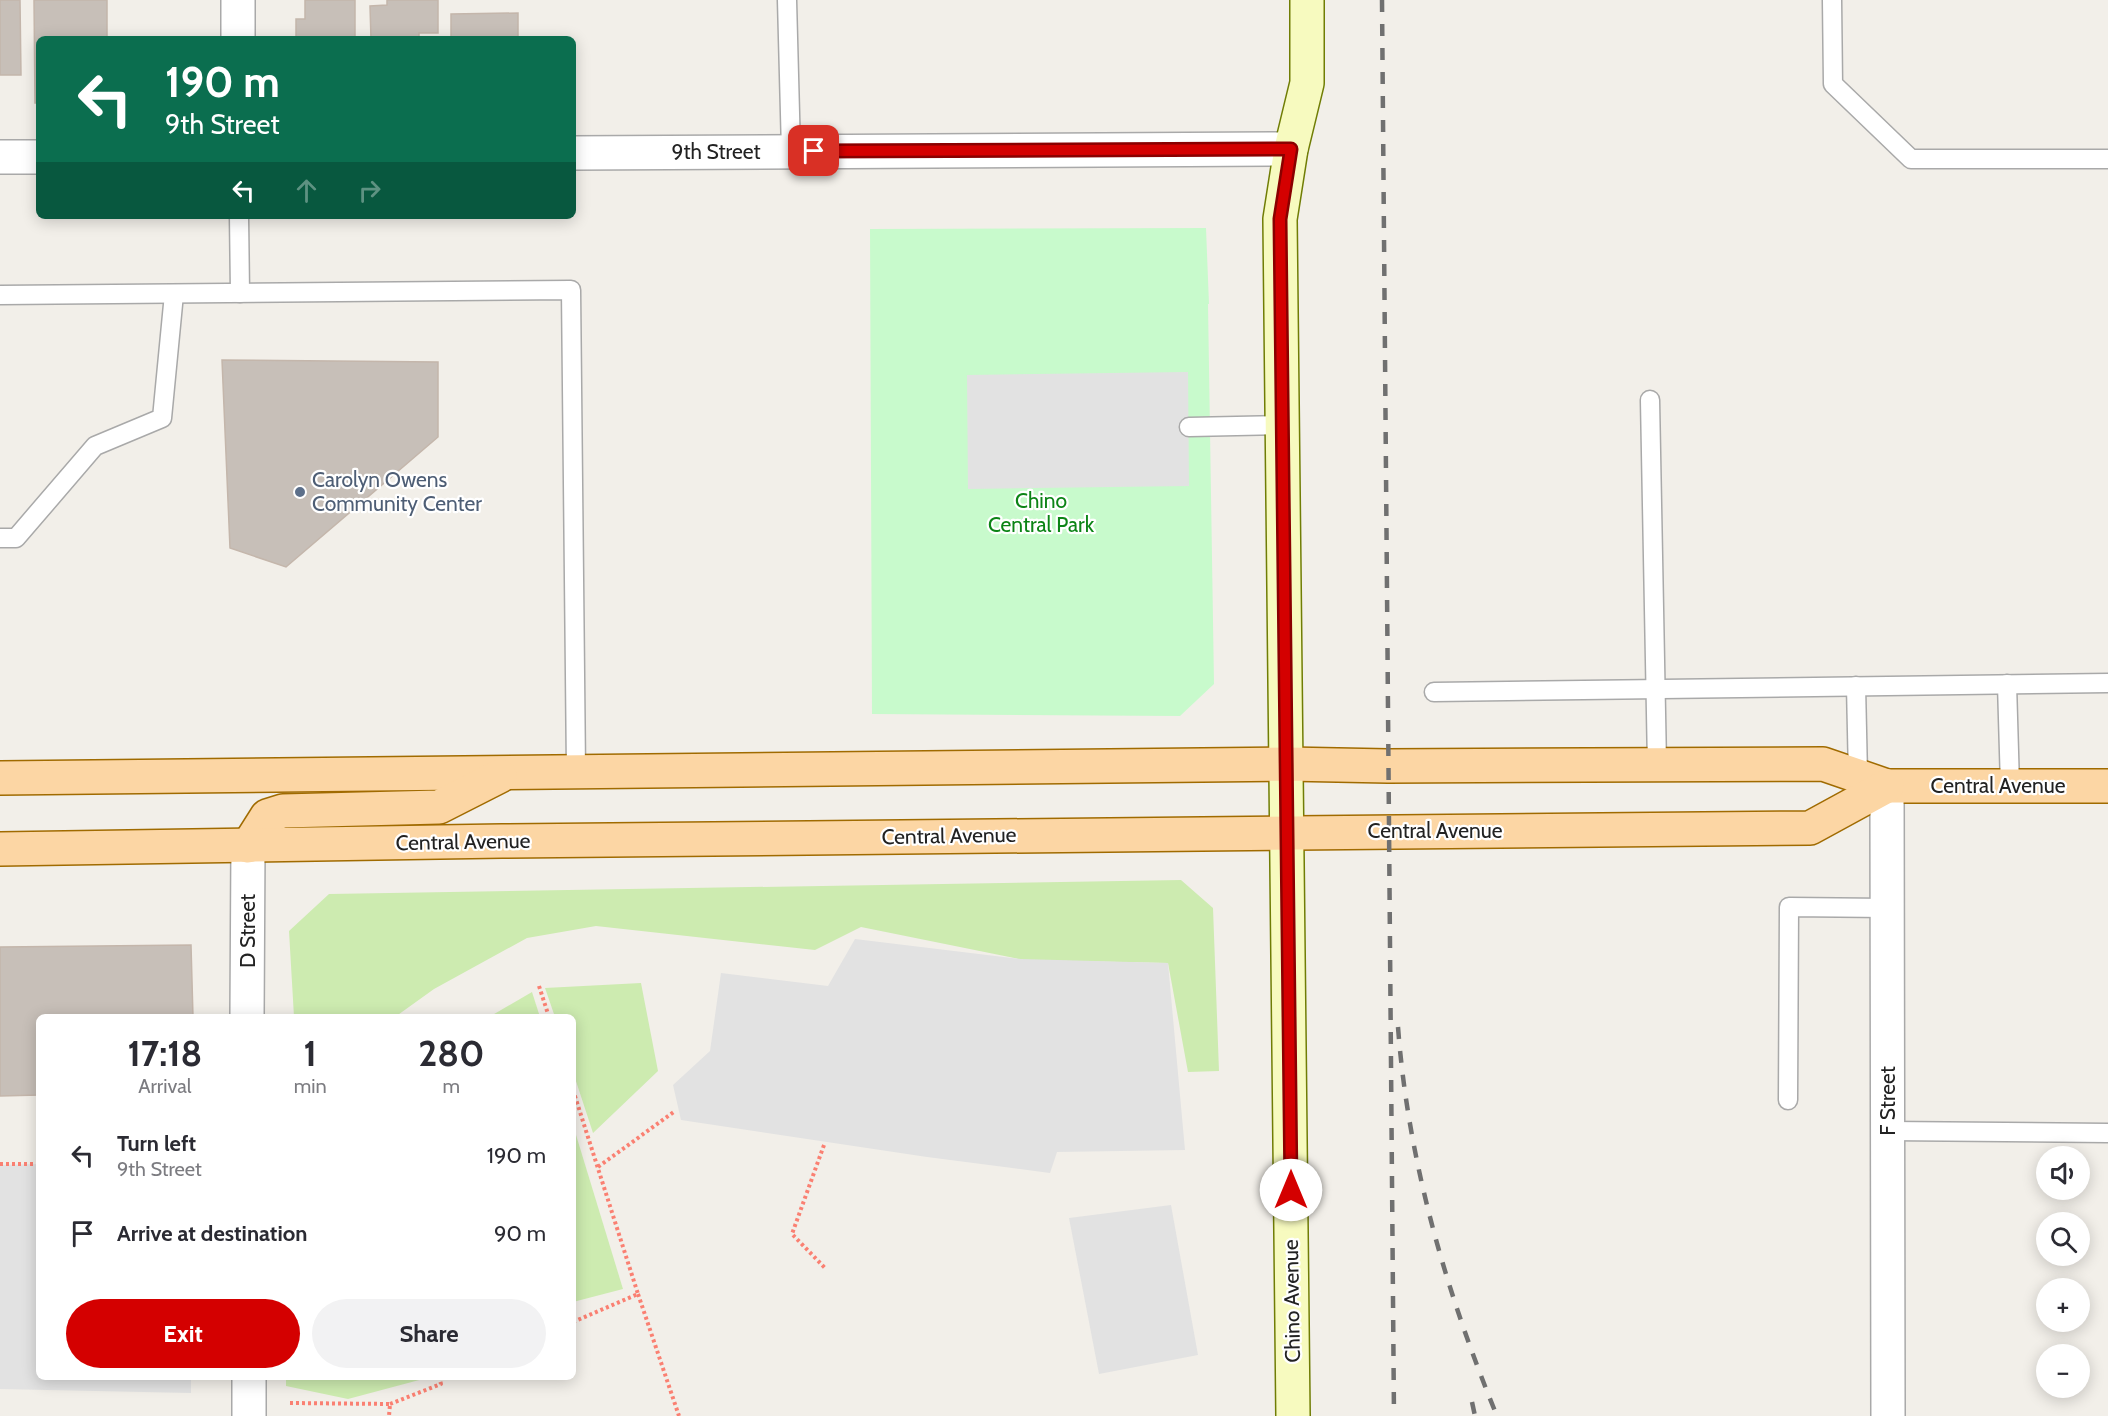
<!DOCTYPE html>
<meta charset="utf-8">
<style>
:root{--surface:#fff;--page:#f2f2f3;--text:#2b2b33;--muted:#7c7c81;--accent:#d40000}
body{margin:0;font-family:Cabin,sans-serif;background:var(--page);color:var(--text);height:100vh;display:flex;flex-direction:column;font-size:22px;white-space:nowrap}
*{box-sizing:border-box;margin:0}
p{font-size:20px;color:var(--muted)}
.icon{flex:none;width:33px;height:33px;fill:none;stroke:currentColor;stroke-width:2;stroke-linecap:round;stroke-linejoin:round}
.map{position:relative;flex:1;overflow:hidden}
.details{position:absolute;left:36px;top:1014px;width:540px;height:366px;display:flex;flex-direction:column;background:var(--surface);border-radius:9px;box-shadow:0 3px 15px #0003}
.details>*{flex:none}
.banner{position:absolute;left:36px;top:36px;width:540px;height:183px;border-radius:9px;box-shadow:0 3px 15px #0003;background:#0b6e4f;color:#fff;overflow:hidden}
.fabs{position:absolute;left:2036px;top:1146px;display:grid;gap:12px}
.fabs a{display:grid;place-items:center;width:54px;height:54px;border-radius:50%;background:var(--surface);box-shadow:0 3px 15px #0003;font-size:30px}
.pin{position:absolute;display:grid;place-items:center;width:51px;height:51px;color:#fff;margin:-26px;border-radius:12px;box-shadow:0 3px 9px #0006}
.me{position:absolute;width:66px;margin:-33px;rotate:0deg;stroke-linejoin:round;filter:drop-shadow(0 0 4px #0008)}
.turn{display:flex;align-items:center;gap:21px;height:126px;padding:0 30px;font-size:27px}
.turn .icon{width:78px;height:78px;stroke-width:2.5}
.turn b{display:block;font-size:42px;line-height:51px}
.lanes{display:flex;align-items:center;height:57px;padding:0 30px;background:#0003;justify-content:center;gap:30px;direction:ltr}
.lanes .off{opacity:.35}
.eta{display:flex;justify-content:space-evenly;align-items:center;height:102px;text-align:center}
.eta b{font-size:36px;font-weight:700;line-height:42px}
.action{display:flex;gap:12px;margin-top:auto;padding:12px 30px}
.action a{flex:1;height:69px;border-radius:36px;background:var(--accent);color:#fff;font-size:24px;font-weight:700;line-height:69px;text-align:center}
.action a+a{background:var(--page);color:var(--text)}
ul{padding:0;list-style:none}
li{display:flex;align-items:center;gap:18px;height:78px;padding:0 30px}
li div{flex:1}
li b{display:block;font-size:22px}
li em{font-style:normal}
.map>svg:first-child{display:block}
</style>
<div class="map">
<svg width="2108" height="1416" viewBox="0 0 2108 1416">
<rect width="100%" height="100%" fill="#f2efe9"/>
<g fill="#cdebb0">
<path d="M1181,880l32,28 6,163 -31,1 -20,-109 -144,-3 -163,-33 -46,23 -219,-24 -69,12 -93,51 -39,28h-101l-5,-86 40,-37z"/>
<path d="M641,983l17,88 -65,62 -20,-61v-55h-18l-10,-29z"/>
<path d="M532,992l8,25h-51z"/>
<path d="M573,1125l50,164 -50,13z"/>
<path d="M286,1377h137v2l-75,20 -62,-13z"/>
</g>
<path fill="#c8facc" d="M1206,228l3,76h-1l6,380 -34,32 -308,-2 -2,-485z"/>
<g fill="#e2e2e2">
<path d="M1188,372l1,114 -221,3 -1,-114z"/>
<path d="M855,939l166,20 147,4 17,187 -128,2 -7,21 -123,-16 -246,-37 -8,-35 37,-34 11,-78 107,13z"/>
<path d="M39,1164v213h152v16l-191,-4v-224z"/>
<path d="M1171,1205l27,150 -99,19 -30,-156z"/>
</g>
<g fill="#c7bfb8" stroke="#c4b6ab" stroke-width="1.5">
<path d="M0,0h20l1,75h-21z"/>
<path d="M34,0h73v39h-68v64h-4z"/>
<path d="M305,0h50v39h-59v-20h9z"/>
<path d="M387,0h51v33h-19v6h-48l-1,-33 17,-1z"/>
<path d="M518,13v26h-67v-25z"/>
<path d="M222,360l216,2v75l-152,130 -56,-19z"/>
<path d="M191,945l2,72h-154v78l-39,1v-149z"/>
</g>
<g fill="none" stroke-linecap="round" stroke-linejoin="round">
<defs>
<g id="lane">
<path d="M787,0l4,151"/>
<path d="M1832,0l1,84 78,75h197"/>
<path d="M239,216l1,77"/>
<path d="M0,295l571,-5 5,481"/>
<path d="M1650,400l7,365"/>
<path d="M1189,427l93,-2"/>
<path d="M0,538h16l79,-92 67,-28 12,-124"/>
<path d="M2007,684l3,102"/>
<path d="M1856,686l2,90"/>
<path d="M1434,692l674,-9"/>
<path d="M1788,1100l1,-193 98,1"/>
<path d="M1888,1131l220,2"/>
</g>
<g id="street">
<path d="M238,0v39"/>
<path d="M573,153l718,-4"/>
<path d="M0,157h39"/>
<path d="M1887,786l1,630"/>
<path d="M247,1017l1,-171"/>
<path d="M249,1377v39"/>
</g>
<path id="secondary" d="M1293,1416l-13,-1197 11,-70 16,-66v-83"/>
<g id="primary">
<path d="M0,778l1287,-14 101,2 435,-2 64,22h221"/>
<path d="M248,846l19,-30 16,-5 156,-4 61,-31"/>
<path d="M0,849l502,-8 1308,-13 77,-42"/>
</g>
</defs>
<use href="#lane" stroke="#a9a9a9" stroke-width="21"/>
<use href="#street" stroke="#a9a9a9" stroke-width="36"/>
<use href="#secondary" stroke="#707d05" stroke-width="36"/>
<use href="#primary" stroke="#a06b00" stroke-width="36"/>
<g stroke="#fa8072" stroke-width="4" stroke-dasharray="3 3" stroke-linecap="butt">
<path d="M539,986l10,31"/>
<path d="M573,1090l65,204 -65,28"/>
<path d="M824,1145l-32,89 33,34"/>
<path d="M0,1164h39"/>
<path d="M598,1167l77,-56"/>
<path d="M638,1294l41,122"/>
<path d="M290,1403l100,1 -1,12"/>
<path d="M390,1404l51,-20 -2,-7"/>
</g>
<use href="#lane" stroke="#fff" stroke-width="18"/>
<use href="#street" stroke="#fff" stroke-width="33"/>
<use href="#secondary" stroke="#f7fabf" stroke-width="33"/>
<use href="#primary" stroke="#fcd6a4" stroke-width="33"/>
<g stroke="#707070" stroke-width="4.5" stroke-dasharray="12 12" stroke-linecap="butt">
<path d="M1382,0l12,1416"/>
<path d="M1398,1027c10,134 48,265 99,389"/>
<path d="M1472,1402l3,14"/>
</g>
</g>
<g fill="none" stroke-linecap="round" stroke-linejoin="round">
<defs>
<path id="route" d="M814,151l477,-2 -11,70 11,971"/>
</defs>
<use href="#route" stroke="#8a0000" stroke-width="15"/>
<use href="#route" stroke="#d40000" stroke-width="10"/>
</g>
<circle fill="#5c6f8a" stroke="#fff" stroke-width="2" cx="300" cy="492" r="6"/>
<g text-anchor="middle" stroke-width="4.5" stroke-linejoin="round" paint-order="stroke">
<g font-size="21" fill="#222" stroke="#fff">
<text x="716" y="159">9th Street</text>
<text x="1998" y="793">Central Avenue</text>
<text x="1435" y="838">Central Avenue</text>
<text transform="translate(949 836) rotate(-1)" y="7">Central Avenue</text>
<text transform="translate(463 842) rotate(-1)" y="7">Central Avenue</text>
<text transform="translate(248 931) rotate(-90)" y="7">D Street</text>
<text transform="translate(1888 1101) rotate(-90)" y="7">F Street</text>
<text transform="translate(1292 1301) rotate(-91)" y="7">Chino Avenue</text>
</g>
<g font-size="21" fill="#4e5e75" stroke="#fff" text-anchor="start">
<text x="312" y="487">Carolyn Owens<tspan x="312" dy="24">Community Center</tspan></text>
</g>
<g font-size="21" fill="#0c8416" stroke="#fff">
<text x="1041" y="508">Chino<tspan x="1041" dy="24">Central Park</tspan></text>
</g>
</g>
</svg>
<div class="fabs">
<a><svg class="icon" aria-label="sound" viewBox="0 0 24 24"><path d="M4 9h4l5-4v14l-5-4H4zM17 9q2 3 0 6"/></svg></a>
<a><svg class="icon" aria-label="search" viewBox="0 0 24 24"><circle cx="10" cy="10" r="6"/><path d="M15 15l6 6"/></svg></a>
<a>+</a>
<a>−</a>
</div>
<div class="pin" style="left:814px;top:151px;background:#d93025"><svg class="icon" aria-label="arrive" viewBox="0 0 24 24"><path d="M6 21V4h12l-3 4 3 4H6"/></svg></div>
<svg class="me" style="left:1291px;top:1190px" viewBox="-20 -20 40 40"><circle r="19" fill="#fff"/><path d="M0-13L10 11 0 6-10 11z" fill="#d40000"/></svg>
<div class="banner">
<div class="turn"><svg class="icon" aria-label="left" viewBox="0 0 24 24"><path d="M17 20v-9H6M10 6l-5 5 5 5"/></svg><div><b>190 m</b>9th Street</div></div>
<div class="lanes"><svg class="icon" aria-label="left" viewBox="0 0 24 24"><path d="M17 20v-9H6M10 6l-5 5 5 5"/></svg><svg class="icon off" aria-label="ahead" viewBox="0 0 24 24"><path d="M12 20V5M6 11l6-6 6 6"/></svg><svg class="icon off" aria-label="right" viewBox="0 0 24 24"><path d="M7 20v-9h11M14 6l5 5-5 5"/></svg></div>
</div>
<section class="details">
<div class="eta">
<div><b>17:18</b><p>Arrival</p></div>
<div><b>1</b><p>min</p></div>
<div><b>280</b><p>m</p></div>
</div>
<ul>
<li><svg class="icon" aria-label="left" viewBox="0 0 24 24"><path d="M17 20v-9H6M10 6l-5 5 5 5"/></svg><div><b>Turn left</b><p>9th Street</p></div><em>190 m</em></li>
<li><svg class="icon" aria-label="arrive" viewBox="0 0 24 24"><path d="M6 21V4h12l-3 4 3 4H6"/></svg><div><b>Arrive at destination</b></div><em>90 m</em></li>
</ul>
<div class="action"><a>Exit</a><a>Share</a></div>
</section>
</div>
